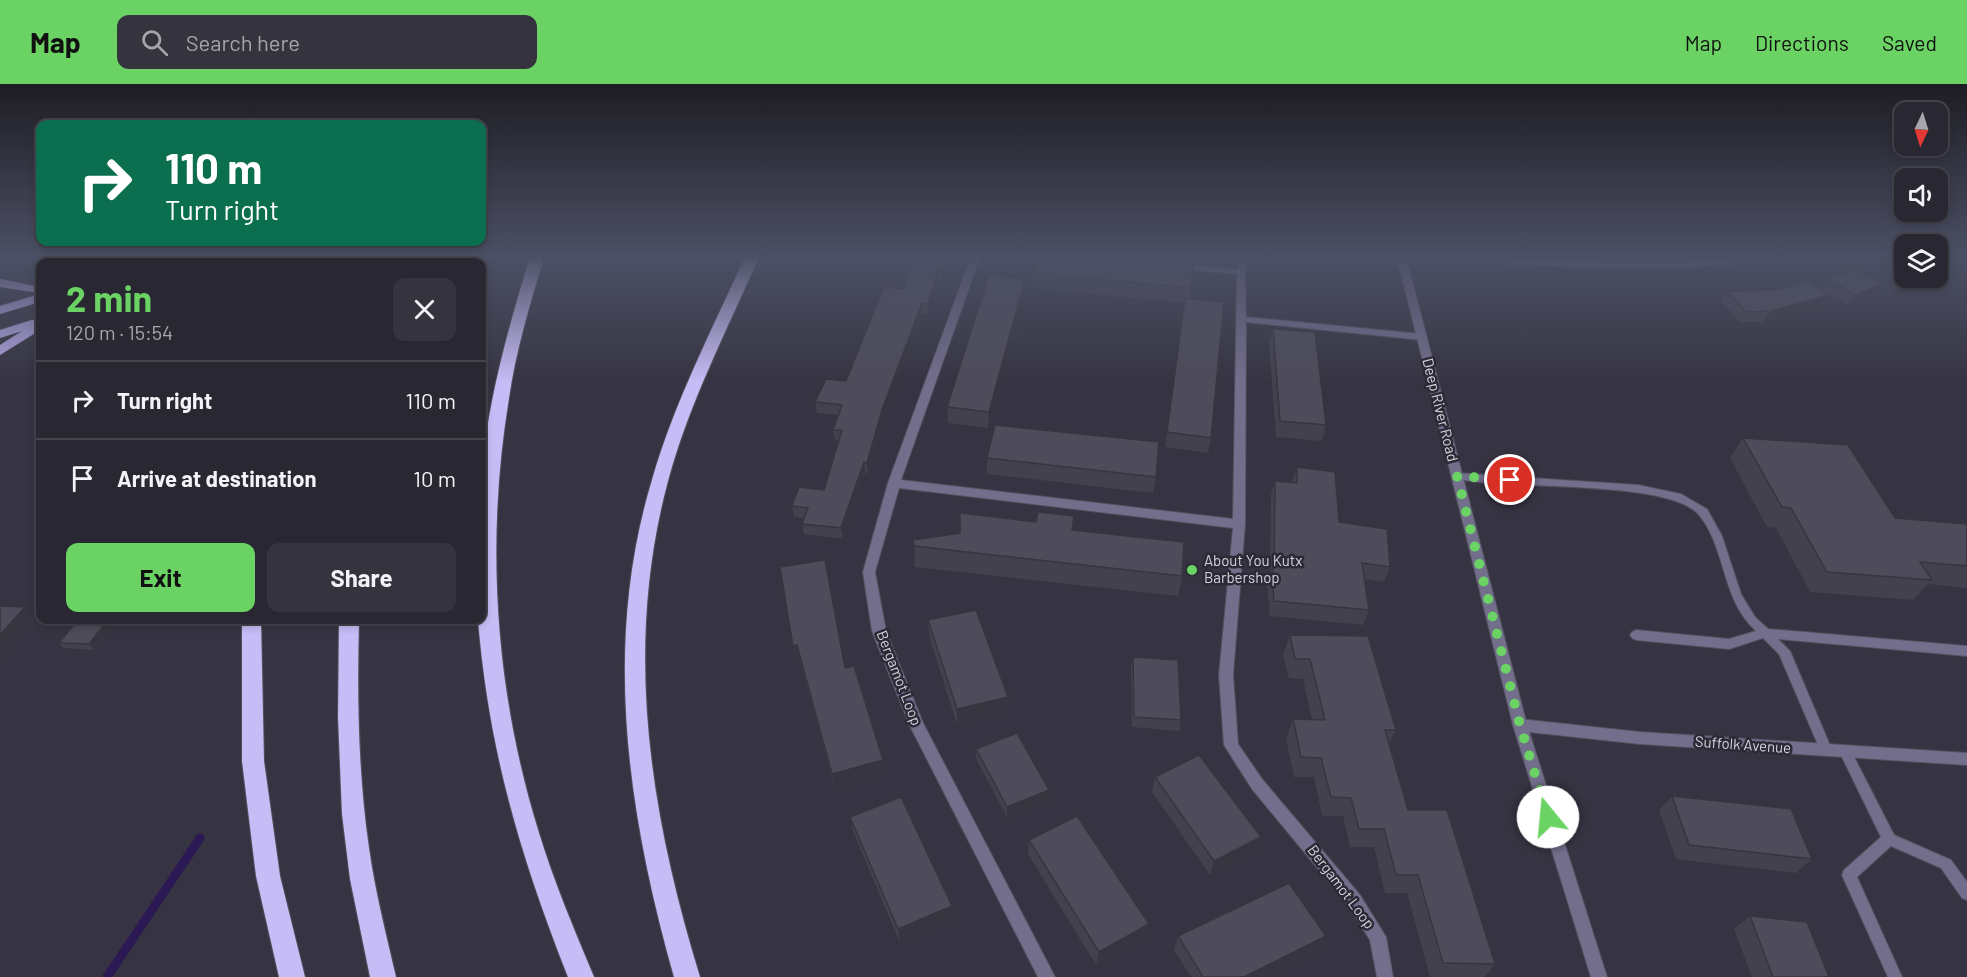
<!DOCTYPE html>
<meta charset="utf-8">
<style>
:root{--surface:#282732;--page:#34333e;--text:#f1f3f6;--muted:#a5a5ac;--line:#44444d;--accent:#6ad363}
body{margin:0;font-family:Barlow,sans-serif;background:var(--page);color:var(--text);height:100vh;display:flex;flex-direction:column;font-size:22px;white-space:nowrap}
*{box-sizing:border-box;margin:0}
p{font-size:20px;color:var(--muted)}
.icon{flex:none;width:33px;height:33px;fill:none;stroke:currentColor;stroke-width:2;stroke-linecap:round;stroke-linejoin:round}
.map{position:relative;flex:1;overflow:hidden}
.drawer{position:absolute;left:36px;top:174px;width:450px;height:366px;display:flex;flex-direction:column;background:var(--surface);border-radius:12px;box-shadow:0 3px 9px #0003,0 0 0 2px var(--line)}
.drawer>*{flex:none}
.banner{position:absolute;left:36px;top:36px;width:450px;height:126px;border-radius:12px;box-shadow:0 3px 9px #0003,0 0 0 2px var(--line);background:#0b6e4f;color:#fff;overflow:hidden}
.needle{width:39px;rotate:184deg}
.tools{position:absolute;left:1894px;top:18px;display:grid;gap:12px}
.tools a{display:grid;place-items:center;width:54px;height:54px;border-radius:12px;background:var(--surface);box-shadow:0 3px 9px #0003,0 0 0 2px var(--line);font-size:30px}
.pin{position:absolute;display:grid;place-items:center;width:51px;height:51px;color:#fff;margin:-26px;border:3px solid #fff;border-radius:50%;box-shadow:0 2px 6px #0007}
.me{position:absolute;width:66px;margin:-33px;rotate:343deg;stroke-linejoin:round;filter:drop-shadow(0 0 4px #0008)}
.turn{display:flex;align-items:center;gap:21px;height:126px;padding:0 30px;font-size:27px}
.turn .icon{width:78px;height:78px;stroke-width:2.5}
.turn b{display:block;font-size:42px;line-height:51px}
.round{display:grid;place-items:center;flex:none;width:63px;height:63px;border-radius:12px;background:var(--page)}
.overview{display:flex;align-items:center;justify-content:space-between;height:102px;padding:0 30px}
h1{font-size:36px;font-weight:700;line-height:45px;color:var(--accent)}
.cta{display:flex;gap:12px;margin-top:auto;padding:12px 30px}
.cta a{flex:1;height:69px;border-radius:12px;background:var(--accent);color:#111;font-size:24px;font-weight:700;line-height:69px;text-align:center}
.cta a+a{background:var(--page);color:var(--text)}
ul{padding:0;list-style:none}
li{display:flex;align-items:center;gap:18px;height:78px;padding:0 30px;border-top:2px solid var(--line)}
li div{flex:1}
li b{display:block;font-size:22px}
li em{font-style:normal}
header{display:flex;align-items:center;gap:36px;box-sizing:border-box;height:84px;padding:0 30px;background:var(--accent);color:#111}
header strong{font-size:28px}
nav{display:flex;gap:33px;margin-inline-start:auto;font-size:21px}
.search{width:420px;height:54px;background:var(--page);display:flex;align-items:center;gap:15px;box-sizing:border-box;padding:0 21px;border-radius:12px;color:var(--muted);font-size:22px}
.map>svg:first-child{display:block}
</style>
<header>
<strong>Map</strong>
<div class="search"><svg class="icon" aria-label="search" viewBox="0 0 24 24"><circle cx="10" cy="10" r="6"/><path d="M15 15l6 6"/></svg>Search here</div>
<nav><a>Map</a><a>Directions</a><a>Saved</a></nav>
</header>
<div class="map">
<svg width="1967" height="893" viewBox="0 0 1967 893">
<rect width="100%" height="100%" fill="#363442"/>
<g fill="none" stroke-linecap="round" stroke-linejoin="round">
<path stroke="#2b1854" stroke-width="9" d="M107,893l93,-139"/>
<defs>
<g id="service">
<path d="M1240,173h8l-2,15 -4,2 -4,-2z"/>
<path d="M1457,389l181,12 43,9 26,15 15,27 19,58 14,23 13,12 199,17v10l-189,-17 12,12 42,99 -2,4 -4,1 -4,-1 -43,-100 -16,-16 -34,11 -93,-9 -4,-2 -2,-3 2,-3 4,-2 93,9 27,-8c-35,-32 -29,-80 -56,-115 -29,-38 -196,-25 -247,-38l-1,-2 1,-2z"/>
<path d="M1845,662l4,1 45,88 57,25 16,22v18l-5,-2 -21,-30 -50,-22 -34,31 45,100h-14l-46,-102 2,-5 37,-33 -42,-86 2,-4z"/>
</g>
<g id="minor">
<path d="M971,173h9l-79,223 332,39 4,-245 -59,-5 -5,-3 2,-2 70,6 1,47 176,17 5,3 -5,3 -176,-18 -1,202 -12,151 5,69 24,35 98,116 26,42 7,40h-16l-7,-37 -22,-35 -96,-116 -28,-44 -5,-70 14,-147 -334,-40 -24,84 11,59 37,92 132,254h-17l-129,-253 -37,-93 -9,-59 25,-89z"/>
<path d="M1443,173h55l147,7 122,-7 -4,3c-106,15 -210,6 -316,0z"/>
<path d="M1520,635l120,13 327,21v12l-327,-21 -120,-13 -5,-2 -2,-4 2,-4z"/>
</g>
<path id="tertiary" d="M1397,173h9l121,468 80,252h-16l-78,-252z"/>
<g id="primary">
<path d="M160,173h19l-12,5h-16z"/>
<path d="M225,173h19l-12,5h-16z"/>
<path d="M0,195l40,8v6l-40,-6z"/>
<path d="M40,210v8l-40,12v-8z"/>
<path d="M32,236l8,1v9l-40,25v-10l22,-14 -22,7v-8z"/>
</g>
<g id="motorway">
<rect x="249" y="173" width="14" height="5"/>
<path d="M439,173h14l-2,5h-14z"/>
<path d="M530,173h14c-14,47 -28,93 -35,141 -24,145 -14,294 30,435 15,49 35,96 55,144h-26c-48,-122 -79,-226 -90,-357h4c0,-51 -5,-103 0,-152 7,-72 27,-142 48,-211z"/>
<path d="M745,173h14c-32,73 -70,146 -91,224 -45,167 -18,333 32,496h-26c-46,-163 -72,-332 -22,-497 22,-77 60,-150 93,-223z"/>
<path d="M242,536h19l3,141 16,115 25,101h-26l-23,-101 -14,-115z"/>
<path d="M339,536h20c-2,76 -1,152 10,228 6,43 17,86 27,129h-26l-20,-98 -8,-65 -4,-97z"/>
</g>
</defs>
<use href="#service" stroke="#52515e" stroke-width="2"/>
<use href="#minor" stroke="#52515e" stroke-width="2"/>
<use href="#tertiary" stroke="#52515e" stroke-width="2"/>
<use href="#primary" stroke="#52515e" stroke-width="1"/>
<use href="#motorway" stroke="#52515e" stroke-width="2"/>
<use href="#service" fill="#736e8c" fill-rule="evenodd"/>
<use href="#minor" fill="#736e8c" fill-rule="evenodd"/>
<use href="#tertiary" fill="#736e8c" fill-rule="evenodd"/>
<use href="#primary" fill="#afa4e1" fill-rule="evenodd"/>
<use href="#motorway" fill="#c6bcf6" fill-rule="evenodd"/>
</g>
<g fill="#43414d">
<path d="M913,173h34l-4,24 -5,-1 -9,34h-7l-39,106 -15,53h-3l-22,66 -39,-5 -2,-10 2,-6 -10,-1 -2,-11 32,-16 15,-49 -4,-1 -2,-10 5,-15 -21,-2 -2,-11 31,-21 58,-92z"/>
<path d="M1032,189l159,15 -1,10 21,140 -3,15 -43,-6 19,-144 -152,-15z"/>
<path d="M1827,195l48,16 -27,10 -25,-14v15l-60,16h-23l-19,-21 6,-10 94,-2z"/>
<path d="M1024,210l-36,134 -40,-5 -1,-16z"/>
<path d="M1273,245l53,96 -4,16 -46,-4 -7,-93z"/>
<path d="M1743,354l152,80 72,6v64l-39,-4 -15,16 -103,-8 -34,-64 -9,-1 -37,-69z"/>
<path d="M987,374l169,19 -3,16 -166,-19z"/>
<path d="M1297,383l42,55 51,45 -6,15 -20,-3 5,31 -6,15 -93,-9 -3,-32 3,-8 1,-81 4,-14 17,1z"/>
<path d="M1072,446l110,46 -4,20 -263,-29 -1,-21z"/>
<path d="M928,536l80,77 -1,15 -50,12 -28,-88z"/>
<path d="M112,543l-18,23 -30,-2 -5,-5z"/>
<path d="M1290,551l106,95 -7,14 19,66 87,154 -10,13h-55l-23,-84h-22l-11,-46h-24l-7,-31h-21l-8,-39h-20l-8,-38 7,-20 19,1 -9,-41 -14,-1 -6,-23z"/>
<path d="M793,562l52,22 38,92 2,14 -50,15 -35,-129 -4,1z"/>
<path d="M1133,573l48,63 -2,11 -47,-4 -1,-59z"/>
<path d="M976,665l73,51 -42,17 -31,-58z"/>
<path d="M1155,693l106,60 -5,14 -46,24 -58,-83z"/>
<path d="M1672,712l140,63 -16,14 -120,-14 -17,-49z"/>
<path d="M850,733l102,89 1,14 -53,23 -47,-112z"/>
<path d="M1029,756l117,98 -50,27 -68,-111z"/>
<path d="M1750,832l79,61h-77l-18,-48z"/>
<path d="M1178,852h148l-7,13 -55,28h-73l-17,-27z"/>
</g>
<g fill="#37353f">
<path d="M945,173h2l-4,24v-11z"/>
<path d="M1959,173l8,1 -29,17v-6z"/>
<path d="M938,186v10l-9,34 -1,-10z"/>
<path d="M1025,195l-1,15 -36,134 1,-16z"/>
<path d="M1883,200l-8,11 -27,10 8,-10z"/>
<path d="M1830,211l-7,11 -60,16 7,-11z"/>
<path d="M922,219v11l-39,106 -15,53 -1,-10 15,-53z"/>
<path d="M864,378l1,11 -22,66 -2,-11z"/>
<path d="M25,523l10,11 -35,40v-23z"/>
<path d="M107,537l5,6 -18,23 -5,-6z"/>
<path d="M797,561l3,15 -4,1 -3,-15z"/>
<path d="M1008,613l-1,15 -50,12v-15z"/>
<path d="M883,676l2,14 -50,15 -3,-15z"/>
<path d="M1049,706v10l-42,17v-10z"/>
<path d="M1261,753l-5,14 -46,24 4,-14z"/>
<path d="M952,822l1,14 -53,23 -2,-14z"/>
<path d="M1149,840l-3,14 -50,27 3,-13z"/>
<path d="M1326,852l-7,13 -55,28h-20z"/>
</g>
<g fill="#4e4c5a" stroke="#37353f" stroke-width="1.5">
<path d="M913,173h32l-2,13h-5l-10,34 -6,-1 -40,107 -15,53 -3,-1 -23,66 -39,-4 6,-16 -16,-2 7,-19 25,3 18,-60h-9l9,-25 -27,-3 11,-23 20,2 38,-94 20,2z"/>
<path d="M1036,173h88l69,7 -2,24 -159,-15z"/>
<path d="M1938,173h21l-21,12z"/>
<path d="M1854,185l29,15 -27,11 -29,-16z"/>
<path d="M989,191l36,4 -36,133 -42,-5z"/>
<path d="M1807,197l23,14 -60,16 -24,1 -19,-21 48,-1z"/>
<path d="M1185,214l39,4 -13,136 -44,-6z"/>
<path d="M1273,245l42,3 11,93 -46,-4z"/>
<path d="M995,341l164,17 -3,35 -169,-19z"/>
<path d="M1743,354l105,7 47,73 72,6v42l-47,-4 12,18 -105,-8 -36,-64 -9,-1z"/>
<path d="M1297,383l38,5 4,50 48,7 3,38 -28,-4 7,47 -95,-9 -2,-32h2l1,-88 22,2z"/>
<path d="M1038,428l36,4 -2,14 112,12 -2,34 -268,-30 -1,-6 47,-7v-20l76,9z"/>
<path d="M825,476l20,108 9,-2 29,94 -51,14 -35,-129 -4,1 -13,-79z"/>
<path d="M0,522l25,1 -25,28z"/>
<path d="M976,526l32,87 -51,12 -29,-89z"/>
<path d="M78,536l29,1 -18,23 -30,-1z"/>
<path d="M1290,551l78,1 28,94h-11l23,80h39l48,154 -52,-1 -25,-88h-22l-12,-46h-25l-8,-31 -20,-1 -10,-39 -20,-1 -8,-38 32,1 -15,-61h-15z"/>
<path d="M1133,573l45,3 3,60 -47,-3z"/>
<path d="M1017,649l32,57 -42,17 -31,-58z"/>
<path d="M1199,671l62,82 -47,24 -59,-84z"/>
<path d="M1672,712l119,13 21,50 -123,-14z"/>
<path d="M901,713l51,109 -54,23 -48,-112z"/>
<path d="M1077,732l72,108 -50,28 -70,-112z"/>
<path d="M1289,799l37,53 -82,41h-41l-25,-41z"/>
<path d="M1750,832l57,6 22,55h-56z"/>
</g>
<linearGradient id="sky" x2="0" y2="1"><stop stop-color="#1e1d24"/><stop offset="0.58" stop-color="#4c5065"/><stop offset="1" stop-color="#4c5065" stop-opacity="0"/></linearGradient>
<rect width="1967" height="298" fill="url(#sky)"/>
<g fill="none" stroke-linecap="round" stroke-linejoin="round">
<path stroke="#6ad363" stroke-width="10" stroke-dasharray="0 18" d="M1510,396l-53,-4 63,249 28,92"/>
</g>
<circle fill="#6ad363" stroke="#2c2a37" stroke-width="2" cx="1192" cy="486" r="6"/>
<g text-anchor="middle" stroke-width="5" stroke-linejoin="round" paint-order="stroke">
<g font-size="15" fill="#d4d3db" stroke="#2c2a37">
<text transform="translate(1440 326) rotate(76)" y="5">Deep River Road</text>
<text transform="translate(899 594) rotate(69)" y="5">Bergamot Loop</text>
<text transform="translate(1743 661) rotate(4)" y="5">Suffolk Avenue</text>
<text transform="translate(1341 803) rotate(53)" y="5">Bergamot Loop</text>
</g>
<g font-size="15" fill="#d4d3db" stroke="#2c2a37" text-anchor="start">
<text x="1204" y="482">About You Kutx<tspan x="1204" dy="17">Barbershop</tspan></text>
</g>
</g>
</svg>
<div class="tools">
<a><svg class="needle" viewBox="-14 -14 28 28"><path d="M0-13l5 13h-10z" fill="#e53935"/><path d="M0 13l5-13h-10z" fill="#a5a5ac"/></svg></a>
<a><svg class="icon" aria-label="sound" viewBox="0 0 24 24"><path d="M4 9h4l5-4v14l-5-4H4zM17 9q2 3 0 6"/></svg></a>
<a><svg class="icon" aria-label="layers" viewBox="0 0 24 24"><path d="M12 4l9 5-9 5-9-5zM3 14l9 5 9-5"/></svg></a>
</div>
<div class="pin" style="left:1510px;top:396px;background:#d93025"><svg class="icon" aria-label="arrive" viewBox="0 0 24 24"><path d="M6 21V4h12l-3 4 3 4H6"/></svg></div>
<svg class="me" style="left:1548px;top:733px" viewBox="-20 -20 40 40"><circle r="19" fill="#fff"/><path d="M0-13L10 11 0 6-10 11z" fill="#6ad363"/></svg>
<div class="banner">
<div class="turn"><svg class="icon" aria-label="right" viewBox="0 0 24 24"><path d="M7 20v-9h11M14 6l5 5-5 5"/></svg><div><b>110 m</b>Turn right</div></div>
</div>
<section class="drawer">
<div class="overview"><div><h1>2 min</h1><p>120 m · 15:54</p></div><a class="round"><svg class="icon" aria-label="close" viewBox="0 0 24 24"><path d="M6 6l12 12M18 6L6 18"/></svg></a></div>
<ul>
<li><svg class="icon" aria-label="right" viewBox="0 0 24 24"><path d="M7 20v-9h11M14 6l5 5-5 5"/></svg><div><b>Turn right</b></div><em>110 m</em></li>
<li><svg class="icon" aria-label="arrive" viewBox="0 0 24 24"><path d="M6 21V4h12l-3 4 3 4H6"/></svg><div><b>Arrive at destination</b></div><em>10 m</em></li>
</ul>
<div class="cta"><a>Exit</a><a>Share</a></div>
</section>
</div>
